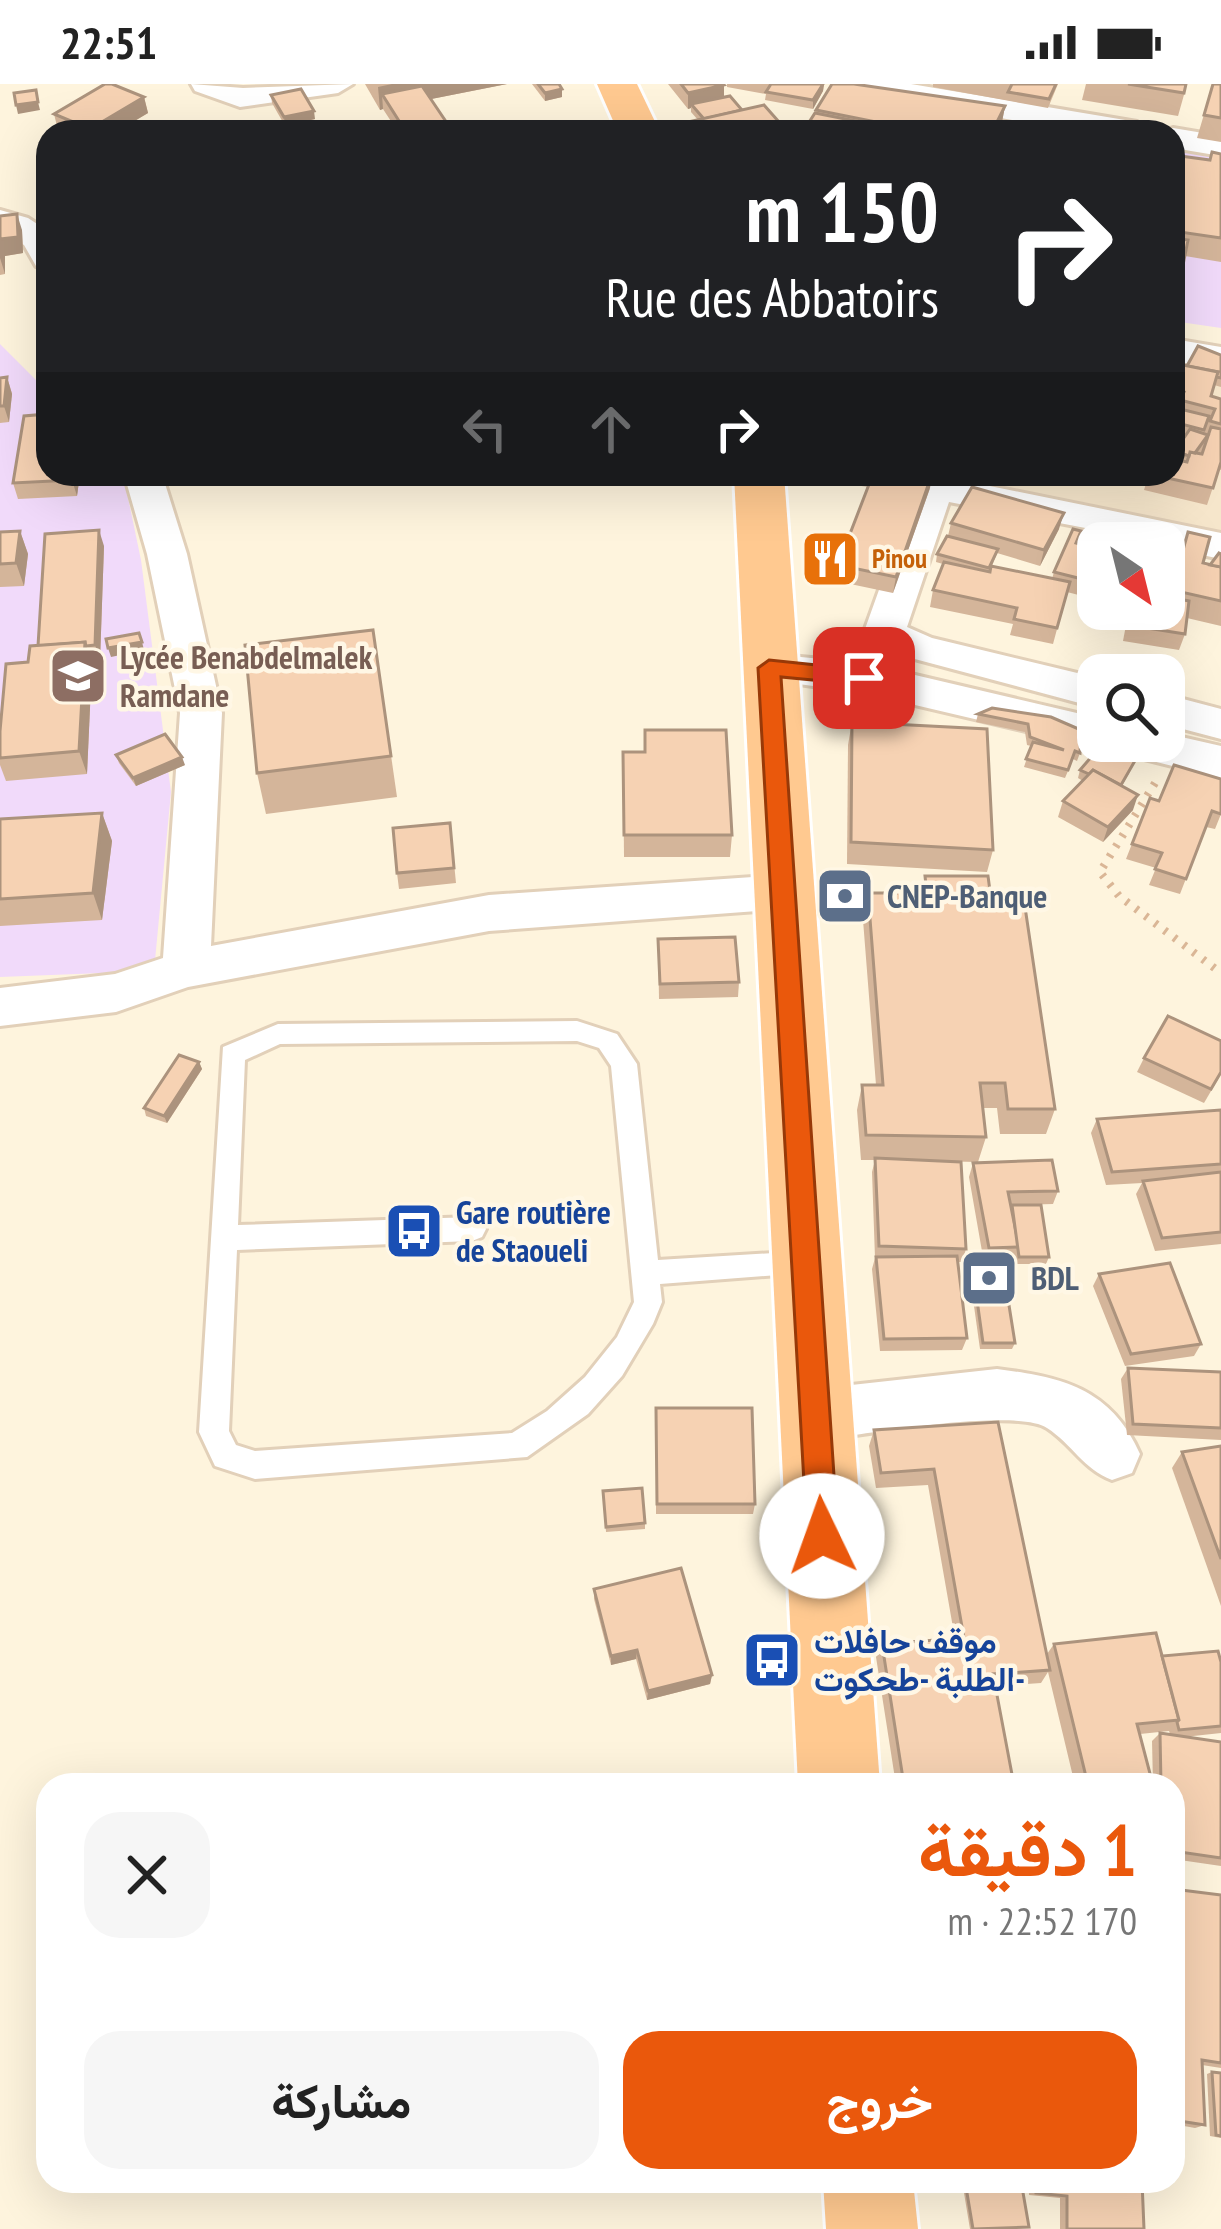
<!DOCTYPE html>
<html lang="ar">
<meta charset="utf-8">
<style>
:root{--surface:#fff;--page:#f6f6f6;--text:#222;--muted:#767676;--accent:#ea580c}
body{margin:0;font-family:"PT Sans Narrow",Vazirmatn,sans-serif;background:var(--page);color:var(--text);direction:rtl;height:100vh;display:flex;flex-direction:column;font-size:45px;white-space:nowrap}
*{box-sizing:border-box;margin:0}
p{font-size:39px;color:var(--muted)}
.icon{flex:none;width:66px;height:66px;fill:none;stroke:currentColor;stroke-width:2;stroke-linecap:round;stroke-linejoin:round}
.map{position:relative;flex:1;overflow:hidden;direction:ltr}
.panel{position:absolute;left:36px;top:1689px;width:1149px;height:420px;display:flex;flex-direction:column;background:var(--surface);border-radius:36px;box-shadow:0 12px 48px #0002;direction:rtl}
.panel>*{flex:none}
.guide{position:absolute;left:36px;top:36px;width:1149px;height:366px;border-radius:36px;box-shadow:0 12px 48px #0002;direction:rtl;background:#202124;color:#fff;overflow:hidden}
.needle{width:78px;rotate:145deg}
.fabs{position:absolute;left:1077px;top:438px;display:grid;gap:24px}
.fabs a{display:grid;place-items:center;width:108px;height:108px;border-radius:24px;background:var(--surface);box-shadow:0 12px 48px #0002;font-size:60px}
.pin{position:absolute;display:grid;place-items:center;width:102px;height:102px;color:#fff;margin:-51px;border-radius:24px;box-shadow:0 6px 18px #0006}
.me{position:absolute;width:132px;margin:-66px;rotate:357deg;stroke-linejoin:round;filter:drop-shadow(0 0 9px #0008)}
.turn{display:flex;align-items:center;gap:42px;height:252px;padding:0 48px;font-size:54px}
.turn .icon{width:156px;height:156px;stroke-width:2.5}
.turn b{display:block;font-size:84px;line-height:102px}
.lanes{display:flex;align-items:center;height:114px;padding:0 48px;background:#0003;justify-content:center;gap:60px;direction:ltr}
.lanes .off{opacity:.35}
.round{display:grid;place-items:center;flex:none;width:126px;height:126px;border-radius:36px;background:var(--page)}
.overview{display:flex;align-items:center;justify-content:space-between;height:204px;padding:0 48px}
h1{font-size:72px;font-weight:700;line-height:90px;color:var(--accent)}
.cta{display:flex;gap:24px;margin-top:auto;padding:24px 48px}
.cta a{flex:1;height:138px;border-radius:36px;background:var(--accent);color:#fff;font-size:48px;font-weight:700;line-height:138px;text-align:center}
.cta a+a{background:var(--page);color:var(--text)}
.status{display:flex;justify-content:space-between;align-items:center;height:84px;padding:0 60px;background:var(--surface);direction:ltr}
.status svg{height:33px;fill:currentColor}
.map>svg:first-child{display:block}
</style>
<div class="status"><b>22:51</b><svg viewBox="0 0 49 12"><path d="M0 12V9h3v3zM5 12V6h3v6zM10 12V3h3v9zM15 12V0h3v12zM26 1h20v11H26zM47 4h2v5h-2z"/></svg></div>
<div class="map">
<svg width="1221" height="2145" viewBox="0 0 1221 2145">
<rect width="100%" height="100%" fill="#fef4dd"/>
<path fill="#f6e6cb" d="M1173,286l48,9v155l-301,-60h253z"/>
<g fill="#f1dafa">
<path d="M1173,62l48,8v174l-48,-7z"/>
<path d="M0,260l48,48v82h75l18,86 30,232 -17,179 -154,6z"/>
</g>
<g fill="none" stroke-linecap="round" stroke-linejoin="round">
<defs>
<path id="service" d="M577,937l40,13 20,30 21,196 148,-9 10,3 4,9 -4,9 -156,12 2,18 -9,22 -31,52 -34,38 -61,43 -272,22 -40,-13 -16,-34 24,-385 55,-23zM577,957l22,7 12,18 23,236 -17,35 -32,40 -38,34 -35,22 -257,18 -19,-6 -7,-14 8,-181 235,-9 10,-4 4,-8 -4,-8 -10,-4 -234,8 7,-165 35,-16z"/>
<g id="minor">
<path d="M191,0l52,4 110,-4 -15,9 -98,14 -45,-16z"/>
<path d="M841,0h70l226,38 16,10h-72l-225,-39z"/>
<path d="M1173,44l48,8v20l-48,-8v-16h-12z"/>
<path d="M0,126l28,8 20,13v38l-12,-3 -12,-21 -24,-14z"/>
<path d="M1173,255l48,8v22l-48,-8z"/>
<path d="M124,390h38l25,80 35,159 -11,233 278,-51 295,-20 16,5 7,12 -7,12 -16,5 -295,22 -301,56 -72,25 -116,14v-38l115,-14 48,-16 17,-245 -33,-159z"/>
<path d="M853,390h78l290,59v26l-57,-12v-4l-215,-41 -42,125 25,11 166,40v30l-217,-58 -16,-21 48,-134 -55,-13z"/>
<path d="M769,570l95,9 234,55v23h66v-8l57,13v32l-105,-26 -5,-8 -13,4 -234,-55 -110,-15 -6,-10 6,-10z"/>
<path d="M1164,610l57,15v30l-57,-15z"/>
<path d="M997,1285c64,8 114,19 143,85l-8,19 -20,7c-29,-11 -40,-36 -65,-52 -32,-21 -188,7 -232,13l-20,-8 -8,-18 8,-18 20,-8z"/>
</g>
<g id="trunk">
<path d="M597,0h40l23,48h-42z"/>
<path d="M734,390h50l96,1311h-82z"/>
<path d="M823,2097h90l5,48h-92z"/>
</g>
</defs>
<use href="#service" stroke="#e2d0b9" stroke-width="6"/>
<use href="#minor" stroke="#e2d0b9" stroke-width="6"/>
<use href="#trunk" stroke="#fff" stroke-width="6"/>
<path stroke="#dab696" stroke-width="8" stroke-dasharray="3 9" stroke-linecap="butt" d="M1155,699l-55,89 19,24 102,77"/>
<use href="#service" fill="#fff" fill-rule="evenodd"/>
<use href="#minor" fill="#fff" fill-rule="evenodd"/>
<use href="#trunk" fill="#ffc990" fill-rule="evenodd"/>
</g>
<g fill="#d4b59a" fill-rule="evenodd">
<path d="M365,0h142l-76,15 22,33h-55l-15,-23 -3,1z"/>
<path d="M532,0h27l3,5v8l-17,4z"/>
<path d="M668,0h55l1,13 18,13 45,22h-109l1,-8 19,-4 -7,-8v-4l-3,1z"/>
<path d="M727,0h97l-1,7 -10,18 -48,-9 1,-6 -39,-7z"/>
<path d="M933,0h125l-10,24 -115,-21z"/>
<path d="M1086,0h101l-9,32 -96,-16z"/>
<path d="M1213,0h8v58l-24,-4z"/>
<path d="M271,11l44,24 -30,7 -13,-23z"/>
<path d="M144,13l4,16 -32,19h-53l-5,-2 -4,-16z"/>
<path d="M1005,22l-3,16 -5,10h-191v-5l10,-17z"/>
<path d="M1221,70v108l-36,-6 -9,41 -3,-1v-141l37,5z"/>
<path d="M0,132l22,14 1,23 -18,3v18l-5,1z"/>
<path d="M1221,271v32l-7,-2 -3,11 10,3v71l-2,-1 -12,36 -63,-15 5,-16h24v-58h3l2,-8 -5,-1v-44l14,3zM1179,349l7,2 -11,16z"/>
<path d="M7,293l5,17 -3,28 -9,1v-45z"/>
<path d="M80,390l-3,22 -59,3 -5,-16z"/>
<path d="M930,404l-37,105 -57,-12 2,-16z"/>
<path d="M951,439l108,6 -19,37 -43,-13 -5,13 60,13 2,-7 24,-28 20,5v51l-31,-8 -14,52 -43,-9 3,-11 -83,-17 3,-17 10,-26 -7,-2 1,-8 11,-18z"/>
<path d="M20,447l8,23 -4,32 -24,1v-55z"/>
<path d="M1188,448l15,31 7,2 11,-11v72l-34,-8 -2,16 -6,16 -56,-9 6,-32h35z"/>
<path d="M104,462l-4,115 -8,1 -5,112 -81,7 -6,-16v-34l28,-69z"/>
<path d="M373,546l24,167 -131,17 -9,-41z"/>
<path d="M978,630l73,3 29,36 -3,8 -4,-2 -8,19 -41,-11 7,-21 -4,-1 -2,-13 -49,-10z"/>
<path d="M852,638l141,128 -6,22 -140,-8 1,-119z"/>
<path d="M1144,661l-22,41 11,24 -30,32 -45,-25 5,-16 20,-20 -5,-3 2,-8z"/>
<path d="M623,668h21l88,83 -2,22h-106z"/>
<path d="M116,671l69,10 -49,21 -17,-23z"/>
<path d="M1150,714l71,16 -6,15 -9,-2 -26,67 -31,-9 7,-17 -30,-9z"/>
<path d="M102,729l10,28 -10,79 -102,6v-107z"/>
<path d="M450,739l6,60 -57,6 -2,-16z"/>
<path d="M925,792l67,30 63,203 -9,25h-46l-3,-26h-14l3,29 -8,25 -48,-1 36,88 -4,13h-4l9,76 -5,12 -82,1 -8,-82 3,-11 -3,-86 3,-12h-14l-4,-50 5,-25h14l-13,-165 5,-27h25l2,-9 28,1z"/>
<path d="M658,855l81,43 -1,15 -79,2z"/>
<path d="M1144,974l77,16 -17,29 -67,-31z"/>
<path d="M199,978l3,7 -35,54 -21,-7 -2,-8z"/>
<path d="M1221,1026v134l-66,7 -19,-57 6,-11 -36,2 -15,-52 6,-14z"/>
<path d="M973,1079l85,28 -5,13 -42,1 38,52 -3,7h-30l-1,-8 -1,4h-3l3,26 -3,6 -42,-1 -3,-28 3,-6h14l-14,-80z"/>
<path d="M1099,1190l102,70 -7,12 -69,10 -32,-80z"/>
<path d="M977,1216l38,43 -3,6h-32l-6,-43z"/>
<path d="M1128,1284l93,4v68l-94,-5 -6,-56z"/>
<path d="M656,1336l99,84 -2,10h-97z"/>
<path d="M998,1338l49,232 7,-10 167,18v71l-37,4 37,5v124l-48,-7v-74h-98l-27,-113 -7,11 -46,3 19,99h-118l-20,-128 6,-13 73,-5 -27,-154 -52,3 -7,-42 5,-16zM1169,1647l1,3 -10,-1 -8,8 1,43 -13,-50z"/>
<path d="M1221,1362v160l-49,-138 10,-16z"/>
<path d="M603,1407l42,32v6l-39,3z"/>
<path d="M594,1505l118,86 -2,9 -63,16 -11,-41 -25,6 -17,-66z"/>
<path d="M1173,1805l48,6v173l-19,-3 3,60 -10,3 -22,-4z"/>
<path d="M1212,1988l9,1v65l-11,-2 -3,-62z"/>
<path d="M962,2097h59l-10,48h-41z"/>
<path d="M1029,2097h113l2,48h-84v-31l-31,-3z"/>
</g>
<g fill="#ac937d">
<path d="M392,0h115l-116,23 -9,-13 1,15 -3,1 -2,-23z"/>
<path d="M824,0l-1,7 -10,18v-9z"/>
<path d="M724,1v16l-33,3v4l-3,1v-16z"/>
<path d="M562,5v8l-17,4v-8z"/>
<path d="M144,13l4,16 -32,19h-25l-1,-3z"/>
<path d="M38,18l2,8 -22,4 -2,-9z"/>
<path d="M1005,22l-3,16 -5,10h-5z"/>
<path d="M314,27l1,8 -30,7 -1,-9z"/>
<path d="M17,130l5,16 1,23 -18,3v18l-5,-16v-19z"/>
<path d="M7,293l5,17 -3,28 -5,-16z"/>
<path d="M73,390h7l-3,22 -5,-16z"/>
<path d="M932,390l-2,14 -37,105 3,-16z"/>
<path d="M1064,429l-5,16 -19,37 4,-16z"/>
<path d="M99,446l5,16 -4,115 -5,-16z"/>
<path d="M20,447l8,23 -4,32 -8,-23z"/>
<path d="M85,558l7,22 -5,110 -8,-23z"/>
<path d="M142,558l2,8 -33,7 -3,-9z"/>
<path d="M182,673l3,8 -49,21 -3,-8z"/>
<path d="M1138,711l-5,15 -30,32 5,-15z"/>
<path d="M102,729l10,28 -10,79 -9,-27z"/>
<path d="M199,978l3,7 -35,54 -3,-7z"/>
<path d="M637,1566l-1,9 -25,6v-9z"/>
<path d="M712,1591l-2,9 -63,16 1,-9z"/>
</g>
<g fill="#f6d2b3" stroke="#ac937d" stroke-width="3">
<path d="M105,0h7l32,13 -54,32 -36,-15z"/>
<path d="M538,0h21l3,5 -17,4z"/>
<path d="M681,0h42l1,1 -36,8z"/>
<path d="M771,0h52l-10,16 -47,-8z"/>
<path d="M832,0h22l151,22 -13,26h-66l-110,-22z"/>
<path d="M1012,0h44l-7,15 -41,-7z"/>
<path d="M1128,0h58l-2,9z"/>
<path d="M1213,0h8v34l-17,-3z"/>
<path d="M422,2l31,46h-47l-24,-38z"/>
<path d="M301,5l13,22 -30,6 -13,-22z"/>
<path d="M36,6l2,12 -22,3 -2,-12z"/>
<path d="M730,12l12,14 -38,9 -13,-15z"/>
<path d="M764,21l23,26 -103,1 -5,-8z"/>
<path d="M815,29l86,17v2h-70l-25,-5z"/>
<path d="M1212,68l9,2v84l-48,-7v-76l37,5z"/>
<path d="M17,130l1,23 -18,2v-23z"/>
<path d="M1173,154l15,2 -8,40 -7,-1z"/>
<path d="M1198,262l23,9v23l-5,-1 2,-5 -31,-6z"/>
<path d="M1173,279l45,9 -7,24 10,3v25l-11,-3 5,-12 -35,-9 4,-8 -11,-2z"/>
<path d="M7,293l-3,29h-4v-28z"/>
<path d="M1180,325l29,7 -5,14 -23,-6 1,-6 -5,-1z"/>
<path d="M48,330v60h25l-1,6 -59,3 11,-67z"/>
<path d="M1173,332l9,2 -5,26 -4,-1z"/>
<path d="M1211,343l10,2v33l-8,26 -64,-14h24v-15l14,3 3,-10 12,2z"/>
<path d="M1190,345l18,6 -13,18 -5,-1 -1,4 -14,-5z"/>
<path d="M873,390h59l-36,103 -58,-12z"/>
<path d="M972,403l92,26 -20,37 -93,-27z"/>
<path d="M1073,445l8,2 -5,12 22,6v34l-44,-11z"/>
<path d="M99,446l-4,115 -9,1 -1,-4 -47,4 7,-112z"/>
<path d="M20,447l-4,32 -16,1v-32z"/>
<path d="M1188,448l22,5 -7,26 18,4v34l-49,-11z"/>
<path d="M947,452l51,13 -9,19 -52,-14z"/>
<path d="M1219,469l2,1v13l-11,-2z"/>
<path d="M944,478l46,10 1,-6 79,16 -13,46 -43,-9 3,-11 -84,-18z"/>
<path d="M1164,512l25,5 -4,33 -57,-9 3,-16h33z"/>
<path d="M373,546l18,126 -134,17 -12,-128z"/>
<path d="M139,549l3,9 -34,6 -2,-9z"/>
<path d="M85,558l-6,109 -79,7v-27l6,-67 22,-2 2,-16z"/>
<path d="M992,624l59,9 30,13 -1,23 -5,-2 -7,19 -42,-11 7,-17 31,8 -34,-13 -2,-13 -50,-10z"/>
<path d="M852,638l135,7 6,121 -142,-8z"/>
<path d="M645,646h81l6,105h-108l-1,-83h22z"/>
<path d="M165,650l17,23 -49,21 -17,-23z"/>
<path d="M1105,657h25l14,4 -23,40 -28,-15 -4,4 -9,-4z"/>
<path d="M1174,681l47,14v35l-9,-3 -26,68 -31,-10 7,-16 -30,-9 18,-46 9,3z"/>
<path d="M1093,686l45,25 -30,32 -45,-26z"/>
<path d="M102,729l-9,80 -93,6v-80z"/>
<path d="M450,739l4,45 -57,5 -4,-45z"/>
<path d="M925,792h63l4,30 33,1 30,202h-47l-3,-26h-25l6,54 -120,-2 -4,-50h21l-15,-192h28l-1,-9 31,1z"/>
<path d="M735,853l4,45 -79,2 -2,-45z"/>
<path d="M1168,932l53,25v31l-10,17 -67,-31z"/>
<path d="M179,971l20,7 -35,54 -20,-8z"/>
<path d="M1221,1026v54l-109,8 -15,-53z"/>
<path d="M875,1074l86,4 5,87 -87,-3z"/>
<path d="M1052,1076l6,31 -50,1 11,55 -30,1 -16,-85z"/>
<path d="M1221,1088v60l-59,6 -19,-57z"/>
<path d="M1012,1121h29l8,52h-30z"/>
<path d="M957,1172l10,82 -83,1 -8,-82z"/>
<path d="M969,1173l42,1 3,28 -43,-2z"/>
<path d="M1170,1179l31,81 -70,10 -32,-80z"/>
<path d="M1008,1215l7,44h-32l-6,-43z"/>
<path d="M1128,1284l93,4v56l-88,-4z"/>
<path d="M656,1324h96l3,96h-98z"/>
<path d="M998,1338l52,248 -57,4 21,111h-110l-22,-141 82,-6 -30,-169 -53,4 -7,-43z"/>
<path d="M1221,1362v113l-39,-107z"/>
<path d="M642,1404l3,35 -39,4 -3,-36z"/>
<path d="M681,1484l31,107 -64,16 -11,-41 -26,6 -17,-67z"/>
<path d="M1156,1549l23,87 -42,4 16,61h-65l-34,-141z"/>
<path d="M1218,1567l3,11v64l-42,4 -2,-8 2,-2 -17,-64z"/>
<path d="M1160,1649l61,9v116l-48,-7v-66h-12z"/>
<path d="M1173,1805l48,6v168l-19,-3 3,65 -32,-5z"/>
<path d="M1212,1988l9,1v63l-5,-1z"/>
<path d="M965,2097h56l8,46 -56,2z"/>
<path d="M1036,2097h106l2,48h-77v-33l-31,-3z"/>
</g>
<path fill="#ea580c" stroke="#983908" stroke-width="3" d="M769,576l95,10 11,8 -11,7 -83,-8 57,859 -5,11 -11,4 -11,-4 -4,-11 -49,-868z"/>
<defs>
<symbol id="restaurant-square" viewBox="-11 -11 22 22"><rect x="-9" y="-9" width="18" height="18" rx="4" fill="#e8710a" stroke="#fff7e5"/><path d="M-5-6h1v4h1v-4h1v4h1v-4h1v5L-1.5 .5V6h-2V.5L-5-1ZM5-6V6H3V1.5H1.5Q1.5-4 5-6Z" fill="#fff"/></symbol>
<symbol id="school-square" viewBox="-11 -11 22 22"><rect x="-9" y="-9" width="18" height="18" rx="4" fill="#8d6e63" stroke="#fff7e5"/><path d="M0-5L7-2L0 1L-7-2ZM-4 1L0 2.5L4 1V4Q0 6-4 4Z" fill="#fff"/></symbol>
<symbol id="bank-square" viewBox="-11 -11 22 22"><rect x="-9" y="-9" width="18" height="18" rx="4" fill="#5c6f8a" stroke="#fff7e5"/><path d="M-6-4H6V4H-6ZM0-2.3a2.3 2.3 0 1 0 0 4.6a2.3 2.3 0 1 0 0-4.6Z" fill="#fff"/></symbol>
<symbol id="bus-square" viewBox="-11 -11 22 22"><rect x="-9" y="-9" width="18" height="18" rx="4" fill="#1a4fb4" stroke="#fff7e5"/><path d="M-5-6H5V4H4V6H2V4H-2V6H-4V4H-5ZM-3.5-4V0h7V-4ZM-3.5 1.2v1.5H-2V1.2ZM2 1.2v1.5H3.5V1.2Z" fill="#fff"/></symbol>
</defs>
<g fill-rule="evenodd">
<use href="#restaurant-square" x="797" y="442" width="66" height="66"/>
<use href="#school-square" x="45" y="559" width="66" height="66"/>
<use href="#bank-square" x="812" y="779" width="66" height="66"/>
<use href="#bus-square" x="381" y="1114" width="66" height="66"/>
<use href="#bank-square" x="956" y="1161" width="66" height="66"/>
<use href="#bus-square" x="739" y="1543" width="66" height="66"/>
</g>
<g text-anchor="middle" stroke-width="9" stroke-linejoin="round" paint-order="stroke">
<g font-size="27" font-weight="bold" fill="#c56008" stroke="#fff7e5" text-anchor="start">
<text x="872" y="484">Pinou</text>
</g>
<g font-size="33" font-weight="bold" fill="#785e54" stroke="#fff7e5" text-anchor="start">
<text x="120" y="585">Lycée Benabdelmalek<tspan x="120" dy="38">Ramdane</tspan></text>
</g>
<g font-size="33" font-weight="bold" fill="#4e5e75" stroke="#fff7e5" text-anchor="start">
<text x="887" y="824">CNEP-Banque</text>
<text x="1031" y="1206">BDL</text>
</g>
<g font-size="33" font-weight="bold" fill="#164399" stroke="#fff7e5" text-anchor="start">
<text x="456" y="1140">Gare routière<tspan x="456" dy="38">de Staoueli</tspan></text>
<text x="814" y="1569">موقف حافلات<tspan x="814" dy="38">الطلبة -طحكوت-</tspan></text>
</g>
</g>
</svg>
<div class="fabs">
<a><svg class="needle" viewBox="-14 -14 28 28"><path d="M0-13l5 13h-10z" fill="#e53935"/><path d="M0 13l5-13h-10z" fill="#767676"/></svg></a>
<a><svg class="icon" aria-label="search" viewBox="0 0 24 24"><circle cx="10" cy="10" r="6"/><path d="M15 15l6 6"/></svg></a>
</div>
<div class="pin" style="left:864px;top:594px;background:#d93025"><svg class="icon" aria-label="arrive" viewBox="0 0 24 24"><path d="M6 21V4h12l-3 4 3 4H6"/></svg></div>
<svg class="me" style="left:822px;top:1452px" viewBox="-20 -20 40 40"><circle r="19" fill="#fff"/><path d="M0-13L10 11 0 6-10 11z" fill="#ea580c"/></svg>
<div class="guide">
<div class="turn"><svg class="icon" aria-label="right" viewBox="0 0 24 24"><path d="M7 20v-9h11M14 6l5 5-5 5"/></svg><div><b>150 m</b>Rue des Abbatoirs</div></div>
<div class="lanes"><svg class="icon off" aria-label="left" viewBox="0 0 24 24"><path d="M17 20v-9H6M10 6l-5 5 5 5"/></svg><svg class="icon off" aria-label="ahead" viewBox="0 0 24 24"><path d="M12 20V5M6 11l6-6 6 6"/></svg><svg class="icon" aria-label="right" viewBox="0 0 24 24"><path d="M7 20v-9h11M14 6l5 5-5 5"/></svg></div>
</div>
<section class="panel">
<div class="overview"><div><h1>1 دقيقة</h1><p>170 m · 22:52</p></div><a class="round"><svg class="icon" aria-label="close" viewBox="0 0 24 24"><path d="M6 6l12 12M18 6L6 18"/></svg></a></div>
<div class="cta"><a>خروج</a><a>مشاركة</a></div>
</section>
</div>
